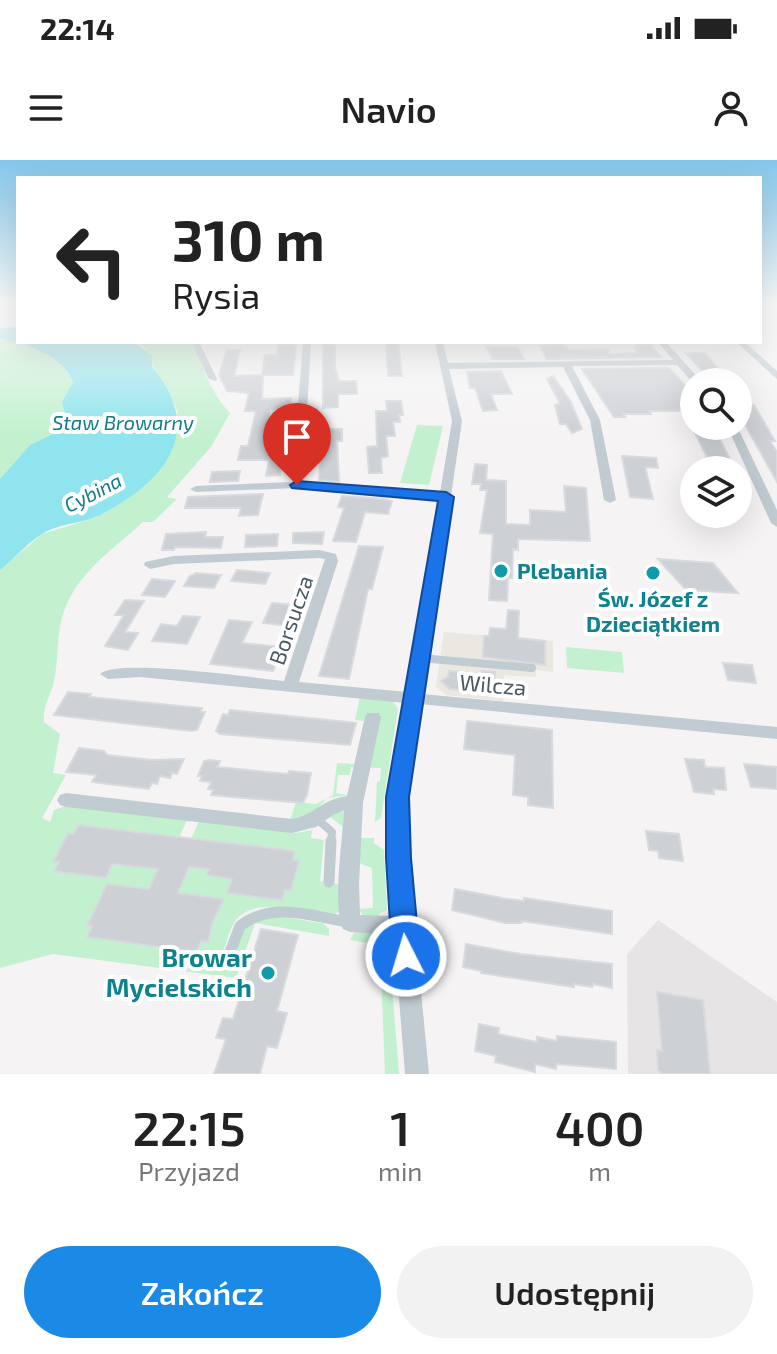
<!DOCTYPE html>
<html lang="pl">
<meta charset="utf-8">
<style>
:root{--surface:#fff;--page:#f2f2f2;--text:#222;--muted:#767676;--accent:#1b8ae6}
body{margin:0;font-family:"Exo 2",sans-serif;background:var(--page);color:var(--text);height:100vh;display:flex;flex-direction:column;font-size:30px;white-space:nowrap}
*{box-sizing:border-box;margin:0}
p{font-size:26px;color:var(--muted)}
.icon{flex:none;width:44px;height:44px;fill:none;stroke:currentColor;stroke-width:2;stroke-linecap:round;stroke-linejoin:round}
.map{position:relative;height:914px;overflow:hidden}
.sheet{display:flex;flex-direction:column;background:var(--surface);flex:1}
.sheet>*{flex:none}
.banner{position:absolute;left:16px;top:16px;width:746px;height:168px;border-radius:0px;box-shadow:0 8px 32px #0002;background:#fff;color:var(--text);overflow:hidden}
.tools{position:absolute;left:680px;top:208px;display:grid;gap:16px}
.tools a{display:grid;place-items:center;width:72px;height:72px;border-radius:50%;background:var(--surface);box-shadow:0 8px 32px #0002;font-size:40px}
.pin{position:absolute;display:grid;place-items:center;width:68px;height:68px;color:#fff;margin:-82px -34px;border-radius:50% 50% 50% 0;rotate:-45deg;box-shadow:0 0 8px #0007}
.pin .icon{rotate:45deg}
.me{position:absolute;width:88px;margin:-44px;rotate:355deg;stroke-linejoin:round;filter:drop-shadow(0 0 6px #0008)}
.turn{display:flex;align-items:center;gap:28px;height:168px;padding:0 24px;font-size:36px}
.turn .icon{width:104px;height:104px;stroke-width:2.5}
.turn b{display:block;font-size:56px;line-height:68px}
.eta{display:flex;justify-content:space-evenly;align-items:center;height:136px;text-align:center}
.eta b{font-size:48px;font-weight:600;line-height:56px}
.primary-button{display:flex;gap:16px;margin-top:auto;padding:16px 24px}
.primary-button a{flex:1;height:92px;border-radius:48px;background:var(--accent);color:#fff;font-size:32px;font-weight:600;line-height:92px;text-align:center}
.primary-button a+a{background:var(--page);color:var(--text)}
.status{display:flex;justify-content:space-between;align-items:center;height:56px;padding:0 40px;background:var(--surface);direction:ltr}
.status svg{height:22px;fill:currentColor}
header{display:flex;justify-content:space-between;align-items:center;height:104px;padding:0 24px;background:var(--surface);font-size:36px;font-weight:600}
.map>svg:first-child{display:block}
</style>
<div class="status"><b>22:14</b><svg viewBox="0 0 49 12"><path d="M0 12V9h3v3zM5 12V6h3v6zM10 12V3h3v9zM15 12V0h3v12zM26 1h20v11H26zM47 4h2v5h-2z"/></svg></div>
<header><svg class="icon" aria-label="menu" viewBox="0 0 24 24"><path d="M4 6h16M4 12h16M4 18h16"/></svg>Navio<svg class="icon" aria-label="person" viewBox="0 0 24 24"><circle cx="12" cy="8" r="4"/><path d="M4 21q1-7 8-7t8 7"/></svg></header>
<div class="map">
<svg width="777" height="914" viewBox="0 0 777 914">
<rect width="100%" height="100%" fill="#f5f3f3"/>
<path fill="#ebe7e1" d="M444,472l109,9v31l-17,-2v7l-32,-2 -1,26 -57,-6 -10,-8z"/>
<path fill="#e6e4e5" d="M658,760l119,82v72h-149l-1,-120z"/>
<g fill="#c3f1d0">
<path d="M0,178c28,8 61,15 73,44l-11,20 5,20 -2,6 -35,17 -30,34z"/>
<path d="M134,182h58c14,28 16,47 38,71l-19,34 -44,50 10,2 -24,23h-10c-35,32 -73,55 -83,104 -3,18 -2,37 -6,55 -3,15 -12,25 -10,41l16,12 -7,39 13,2 -24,43 8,4 4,-12 11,-4 122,14 -8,18 -101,-12 -4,8 -6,-1 -10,28h-5l6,1 -4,9 42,6 11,-3 7,-16 45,5 -11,26 -37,-4 -5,9 -6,-1 6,3 -6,13h-7l6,2 -7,14 -7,1 115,15 7,-16h5l-6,-2 9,-24 -38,-6 11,-26 20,2 -2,6 7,1 2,-6 75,21 8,-30 -6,-1 2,-9 -104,-12 8,-18 96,12 17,-3 -1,8 13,2 -4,41 19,3 4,-57 -14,-11 15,-7 -3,102 -9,4c-28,-3 -80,-21 -98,8 -7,12 -10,29 -15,43l12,1c4,-11 6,-26 12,-37 14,-23 58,-9 80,-7l6,6v7l-74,-13 -19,55 -183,-24 -53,14v-398l42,-36 55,-17 81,-105c-10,-23 -25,-41 -34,-65z"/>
<path d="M417,265l26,1 -14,59 -29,-2z"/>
<path d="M566,487l56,5 2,21 -57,-5z"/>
<path d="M360,537l32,3 6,9 -17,109 -6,4 2,-40 3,-1 1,-13 -30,-1 -1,8h-12l-2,18 12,2 -21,3 -15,17 -22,5 6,-18 20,2 17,-9 4,-32 18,1 9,-43 -9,-1z"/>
<path d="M361,678h13v5l10,7 3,60 -8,4v5l-16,-3 -4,-7 14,-1 -1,-40 -13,-5z"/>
<path d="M358,772l27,2 11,11 2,25 -8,-7 9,111h-14l-5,-129 -30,-5 4,-7z"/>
</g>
<path fill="#90e4ed" d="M18,167v15h116l18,14v11c55,65 12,115 -52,148 -18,9 -41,8 -58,19 -16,10 -28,25 -42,36v-91l30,-34 35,-17 2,-6 -5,-20 11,-20c-12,-29 -45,-36 -73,-44v-10z"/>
<g fill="#cdd0d5" stroke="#d7dade" stroke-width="2">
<path d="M386,182h12l4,34h-14z"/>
<path d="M296,184l-3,31h-30l-1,24 29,-1 -1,10 -20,1 -6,23 21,1 -5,42 -14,1 3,-16h-31l3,-14h7l8,-35h-11l4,-18 -22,-2 -8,-16 8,-25h13l-6,26 28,-1 3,-20h12l1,-10z"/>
<path d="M323,185h12v23l4,13h17l1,13h-19v13l-15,1z"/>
<path d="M562,185l8,5 37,-1 3,5 28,-1 -4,-6h4l-1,-2h14l10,12 -114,2 -7,-13z"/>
<path d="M487,187h31l6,12h-32z"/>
<path d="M686,193h19l24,29h-17z"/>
<path d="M669,208l25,27 -10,1 10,15h-45l2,3h-28l2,3h-11l-32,-48z"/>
<path d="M501,211l11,23h-21l6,16 -14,1 -8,-23h-5l-3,-16z"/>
<path d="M553,216l18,26 11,27 -10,4 -6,-9h-6l-5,-19 5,-2 -13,-24z"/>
<path d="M386,241h15l2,14h-4l1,7h-7l2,14h-9l2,20 -7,2 1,15h-13l-2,-26 10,-1 -1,-35h11z"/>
<path d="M754,245l21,36h-5l7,11v30l-39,-70v-6z"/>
<path d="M322,269h20v12h-5l2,41 -20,-2z"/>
<path d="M695,273h22l18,37 -22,-1z"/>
<path d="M622,296l34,2 2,10 -13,-1 8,32 -23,-2z"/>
<path d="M475,304l12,1 -1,15 20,1v43l24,1v-15l36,2 -2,-26 22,2 4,53 -72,-2v11l-5,-1 -1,29h-4l-1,23 -18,-1 4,-66 -13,-1 7,-43h-7l1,-6h-9z"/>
<path d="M240,311l-2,10 -28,1 2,-10z"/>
<path d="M263,334l-5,21 -19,1 2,-8h-56l3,-11z"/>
<path d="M342,336l41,3 9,2 -4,13 -23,-2 -9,30 -23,-1 11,-33 -6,-1z"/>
<path d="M206,372l-1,5h18l-2,11 -46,-1 -1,3h-12l4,-16z"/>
<path d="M324,372l-2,12 -29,-1v-10z"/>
<path d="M278,374l-1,12 -32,1 1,-12z"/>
<path d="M359,386l24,1 -11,42h-4l-19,90 -30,-3z"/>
<path d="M658,399l55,4 25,30 -52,-3z"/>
<path d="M237,410l33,3 -5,11 -34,-3z"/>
<path d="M196,413l25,2 -7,13 -30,-2 6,-10z"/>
<path d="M152,419l23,2 -10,16 -23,-2z"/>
<path d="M125,440l19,1 -19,31 13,1 -10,17 -23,-4 19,-31h-9z"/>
<path d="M272,443l25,2 -8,21 -26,-3z"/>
<path d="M508,450l11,1 -1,27 27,3v24l-62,-8 1,-21h5l1,-8 16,1z"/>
<path d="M183,456l17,1 -13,27 -35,-3 9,-17 16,2z"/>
<path d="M229,460l23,2 -10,21 40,4 -9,24 -63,-7z"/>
<path d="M723,503l29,2 4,18 -28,-3z"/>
<path d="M449,511l32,3 1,-3 13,1 -2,20 -43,-3 -9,-8 7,-4z"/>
<path d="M68,532l23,2 -2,3 113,11 -2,4h5l-8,18 -6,1 -137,-16z"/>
<path d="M230,550l118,12 8,1 -6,22 -130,-11 -4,-3 7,-17 5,1z"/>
<path d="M467,561l85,9 1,78 -25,-3v-8l-15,-2 2,-40 -51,-6z"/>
<path d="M79,588l25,3 3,4 45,5 32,-1 -7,15 -5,-1 -2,5 -10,-2 -3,8 -5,-1 -3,6 -57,-7 4,-7 -30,-3z"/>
<path d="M685,599l19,1 1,7 19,1 2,22 -13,-1 1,5 -20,-2z"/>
<path d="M209,600l11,1 -3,6 71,7 1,-3 22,2 -4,22 -4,8 -92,-8 2,-5 -5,-1 3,-7 -11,-1 2,-5h-4l6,-15z"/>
<path d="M744,604l33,3v22l-26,-2z"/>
<path d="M78,665l217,26 -2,9 6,1 -8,30 -6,-1 -3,10 -55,-7 5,-14 -26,-4 3,-6 -20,-2 -11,26 46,6 -12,25 -4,18 -7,-1 -4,11 -110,-15 5,-11h-5l20,-42 42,5 9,-20 -46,-5 -6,14 -52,-7 5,-9 -5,-1 14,-28 6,1z"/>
<path d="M646,671l33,3 4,27 -24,-3 -1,-7 -9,-1z"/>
<path d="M455,729l52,10 17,2v-3l88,13v23l-90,-13v2h-17l-53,-13z"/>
<path d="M261,769l37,6 -21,76 10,2 -10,35 -10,-2 -7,28h-46l12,-35 -10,-1 7,-20 10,1z"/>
<path d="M466,784l54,10 92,10v24l-19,-4 -1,3 -18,-3v3l-93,-14v-2l-18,-4z"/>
<path d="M657,832l46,8 7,74h-47l-5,-4 -1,-20 5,1z"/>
<path d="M479,864l20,4 -1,6 39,8v-5l20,4v-5l59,6v27l-60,-5v5l-21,-5v8l-40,-10 1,-6 -21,-5z"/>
</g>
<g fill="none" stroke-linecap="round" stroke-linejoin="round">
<path stroke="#c1cbd2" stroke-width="7" d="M420,498l13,1"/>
<g stroke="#c1cbd2" stroke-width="8">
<path d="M420,498l112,10"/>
<path d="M317,659l15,13 -1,11"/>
</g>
<g stroke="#c1cbd2" stroke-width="11">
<path d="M329,722l2,-41"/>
<path d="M227,800l13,-34c31,-25 72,-10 108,-4"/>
</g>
<g fill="#c1cbd2" fill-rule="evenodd">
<path d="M191,182h8l18,37 -1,2 -7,-2z"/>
<path d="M303,182h8l-8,140 137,11 12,-72 -17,-79h8l5,21 225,-3 -15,-18h8l36,40h-8v2l-17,-19 -105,1 28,54 16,80 -6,3 -6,-3 -14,-80 -27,-53 -114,2 13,52 -40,273 355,33v12l-357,-35 -13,93 1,61 21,216h-24l-11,-139 -44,-3 -7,-3c-11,-22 0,-91 1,-119l-11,5 -17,12 -24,6 -226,-26 -6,-2 -3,-5 3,-5 6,-2 226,26c21,-3 30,-20 55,-23l18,-79 2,-4h12l2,4 -18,86 -4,81 1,31 33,1 -5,-58 1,-61 16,-94 -265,-26 -32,2 -8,-5c17,-16 154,4 184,7l41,-122 -6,-1 -145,6 -24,5 -6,-4 1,-3 29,-6 145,-6 17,4 2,7 -39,121 108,10 32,-192 -142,-12 -101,4 -6,-3 6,-3 96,-4z"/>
<path d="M736,182h9l32,29v8z"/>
<path d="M727,266h10l40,84v17l-6,-4z"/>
</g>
</g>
<linearGradient id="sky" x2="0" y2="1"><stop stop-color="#85c7ea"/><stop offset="0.53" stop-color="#fafafa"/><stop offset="1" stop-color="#fafafa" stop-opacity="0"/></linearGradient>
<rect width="777" height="273" fill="url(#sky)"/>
<path fill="#1a73e8" stroke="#114b97" stroke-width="2" d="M297,321l149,11 8,5 -45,300 2,61 9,98 -4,9 -10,3 -10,-3 -4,-9 -6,-98v-61l52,-296 -146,-13 -2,-3z"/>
<g fill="#0f9aa8" stroke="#fff" stroke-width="3">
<circle cx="501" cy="411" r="8"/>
<circle cx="653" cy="413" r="8"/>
<circle cx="268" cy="813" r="8"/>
</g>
<g text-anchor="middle" stroke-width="8" stroke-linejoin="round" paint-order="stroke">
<g font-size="20" font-style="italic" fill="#0d7d89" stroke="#fff">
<text x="123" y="270">Staw Browarny</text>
<text transform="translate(93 333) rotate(-27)" y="7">Cybina</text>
</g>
<g font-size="22" font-weight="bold" fill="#0d838f" stroke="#fff" text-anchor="start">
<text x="517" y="419">Plebania</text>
<text x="653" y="447" text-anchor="middle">Św. Józef z<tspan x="653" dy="25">Dzieciątkiem</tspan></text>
</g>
<g font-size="22" fill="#4a5861" stroke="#fff">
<text transform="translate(291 460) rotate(-71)" y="8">Borsucza</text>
<text transform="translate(493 525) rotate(5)" y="8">Wilcza</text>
</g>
<g font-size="26" font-weight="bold" fill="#0d838f" stroke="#fff" text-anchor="end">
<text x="252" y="807">Browar<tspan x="252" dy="30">Mycielskich</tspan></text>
</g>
</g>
</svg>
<div class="tools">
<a><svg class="icon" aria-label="search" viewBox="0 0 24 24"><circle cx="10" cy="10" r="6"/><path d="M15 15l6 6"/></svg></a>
<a><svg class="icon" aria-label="layers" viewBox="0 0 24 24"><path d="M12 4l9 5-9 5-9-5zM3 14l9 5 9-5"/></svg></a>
</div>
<div class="pin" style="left:297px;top:325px;background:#d93025"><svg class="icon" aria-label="arrive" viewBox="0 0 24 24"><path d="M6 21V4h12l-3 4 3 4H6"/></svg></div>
<svg class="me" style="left:406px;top:796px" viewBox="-20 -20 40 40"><circle r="17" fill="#1a73e8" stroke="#fff" stroke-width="3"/><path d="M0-11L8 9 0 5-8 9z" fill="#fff"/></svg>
<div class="banner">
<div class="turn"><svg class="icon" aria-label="left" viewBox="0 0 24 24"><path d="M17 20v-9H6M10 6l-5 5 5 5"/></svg><div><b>310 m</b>Rysia</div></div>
</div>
</div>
<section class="sheet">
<div class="eta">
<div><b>22:15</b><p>Przyjazd</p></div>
<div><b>1</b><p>min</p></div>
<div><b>400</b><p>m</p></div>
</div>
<div class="primary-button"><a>Zakończ</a><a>Udostępnij</a></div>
</section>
